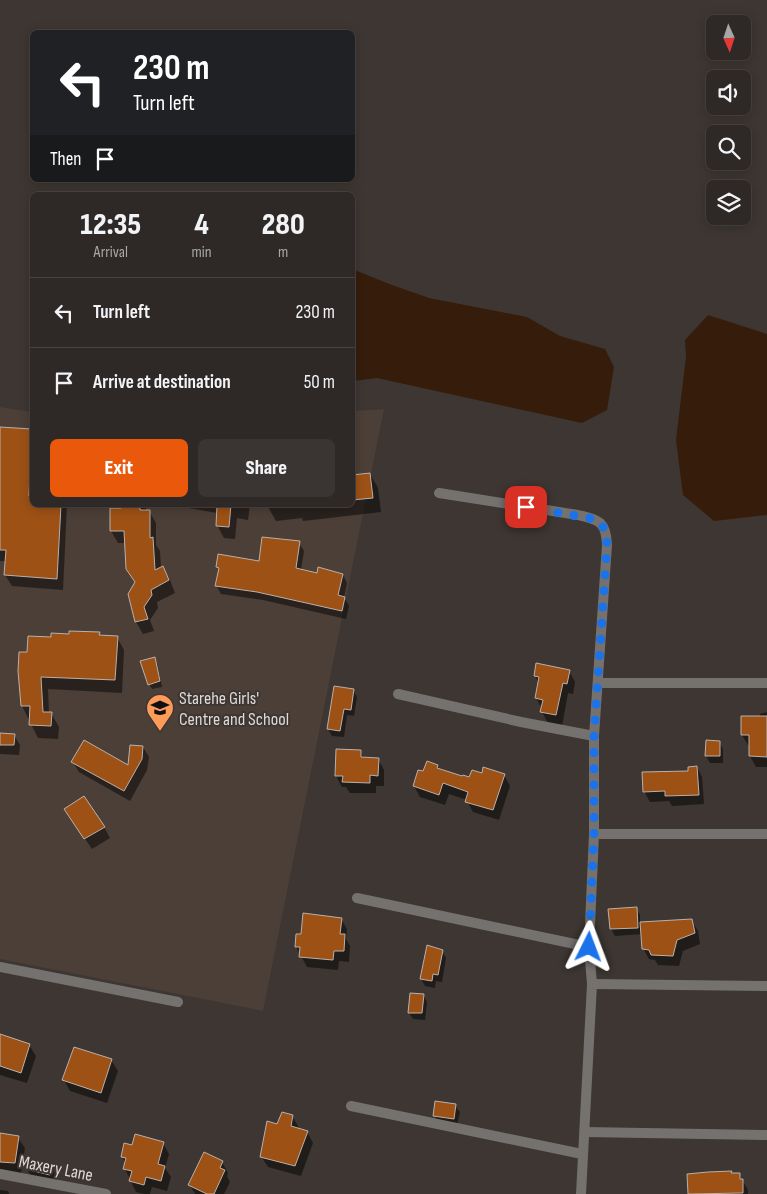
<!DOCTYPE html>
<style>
:root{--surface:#2e2826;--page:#3a3432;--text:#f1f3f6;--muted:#a7a6a7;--line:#494443;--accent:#ea580c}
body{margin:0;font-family:"Sofia Sans Condensed",sans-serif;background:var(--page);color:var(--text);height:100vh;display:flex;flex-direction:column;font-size:19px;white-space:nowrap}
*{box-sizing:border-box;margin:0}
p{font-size:16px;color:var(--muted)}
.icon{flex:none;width:28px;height:28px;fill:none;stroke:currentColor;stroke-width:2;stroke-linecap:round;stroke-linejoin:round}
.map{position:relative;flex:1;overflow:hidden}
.details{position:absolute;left:30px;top:192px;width:325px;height:315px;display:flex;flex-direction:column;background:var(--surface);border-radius:8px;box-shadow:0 2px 12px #0003,0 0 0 1px var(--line)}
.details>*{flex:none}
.guide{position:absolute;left:30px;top:30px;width:325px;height:152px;border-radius:8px;box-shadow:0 2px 12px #0003,0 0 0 1px var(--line);background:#202124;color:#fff;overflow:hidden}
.needle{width:32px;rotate:177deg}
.fabs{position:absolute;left:706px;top:15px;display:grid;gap:10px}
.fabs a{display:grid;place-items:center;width:45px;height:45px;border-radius:8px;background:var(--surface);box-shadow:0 2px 12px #0003,0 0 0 1px var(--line);font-size:25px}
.pin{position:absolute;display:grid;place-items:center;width:42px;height:42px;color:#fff;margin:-21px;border-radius:10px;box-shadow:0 2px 8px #0006}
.me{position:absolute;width:55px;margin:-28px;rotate:3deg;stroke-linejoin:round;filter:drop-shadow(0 0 4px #0008)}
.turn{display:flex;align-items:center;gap:18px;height:105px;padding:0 20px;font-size:22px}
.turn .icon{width:65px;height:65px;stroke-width:2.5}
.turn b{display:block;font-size:35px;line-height:42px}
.then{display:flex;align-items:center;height:48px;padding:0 20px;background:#0003;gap:10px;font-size:19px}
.eta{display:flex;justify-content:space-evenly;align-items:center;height:85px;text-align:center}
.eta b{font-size:30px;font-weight:800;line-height:35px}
.button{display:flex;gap:10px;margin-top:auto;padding:10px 20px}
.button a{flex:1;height:58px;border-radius:8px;background:var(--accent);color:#fff;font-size:20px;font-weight:800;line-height:58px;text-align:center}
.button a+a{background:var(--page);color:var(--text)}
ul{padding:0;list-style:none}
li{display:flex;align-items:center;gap:15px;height:70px;padding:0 20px;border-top:1px solid var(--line)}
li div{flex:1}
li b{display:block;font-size:19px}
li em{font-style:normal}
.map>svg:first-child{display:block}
</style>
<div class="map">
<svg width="767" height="1194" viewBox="0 0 767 1194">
<rect width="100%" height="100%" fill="#3d3632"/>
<path fill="#4b3f37" d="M0,407l32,5v93h320l1,-94 31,-2 -121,602 -263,-52z"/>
<g fill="#361d0b">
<path d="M352,269l40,16 37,13 98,19 33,19 45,13 9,18 -7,43 -25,13 -205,-45 -24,3z"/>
<path d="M708,315l59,19v181l-53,6 -31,-26 -7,-55 10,-83 -1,-17z"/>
</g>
<g fill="#0007">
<path d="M0,428l32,2v75h35l-4,85 -51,-4 -7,-11 1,-14h-6z"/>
<path d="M370,474l8,14 3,24 -78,9 -1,-3 -26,3 -8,-14v-2h84v-29z"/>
<path d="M122,505h24v6h3l7,12v22l4,6 1,18 2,-1 7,12 5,13 -18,9 1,6 -8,12 4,11 -11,3 -7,-12 -7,-28 7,-11 -9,-14 -1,-26h-8l-7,-12 12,-22z"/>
<path d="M171,505h79l-2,15 -11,-2 -2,21 -11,-1 -7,-13v-12z"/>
<path d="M299,543l5,8 -3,19 16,4 26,1 4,8 -3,14 5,9 -3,13 -83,-19 -42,-6 -5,-9 4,-14 -3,-4 43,-4z"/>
<path d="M99,634l1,2 17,1 7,13 -2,43 -74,-4 1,24h2l8,14 -1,12 -20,-1 -16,-32 6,-53 24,-15z"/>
<path d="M154,658l3,5 5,24 -10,2 -3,-5z"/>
<path d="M569,671l6,11 -2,12 -5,-1 -6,33 -14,-3 -6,-11v-3l-6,-11 3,-15 -4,-7z"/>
<path d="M353,690l4,7 -3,19 -7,-1 -3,22 -12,-1 -4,-7z"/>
<path d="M767,712v55h-11l-6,-11v-11h-2l-6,-10 18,-17v-4z"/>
<path d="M0,734l14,1 6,10 -1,10 -19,-1z"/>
<path d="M719,742l4,7v14h-13l-4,-7z"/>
<path d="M143,747l6,10 -2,13 -17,31 -51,-29 -6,-10 57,5z"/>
<path d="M360,751l4,7 14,1 6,11v16h-8v7h-26l-4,-6h-4l-6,-11z"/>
<path d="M438,766l2,5 30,7 12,-3h22l6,11 -11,34 -26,-8 -6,-11v-1l-18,-6 -4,11 -25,-8 -6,-11 5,-15 5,2z"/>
<path d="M697,767l5,10 2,27 -32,2 -3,-5 -19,1 -6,-11 45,-19z"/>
<path d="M72,820l32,7 6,11 -18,11z"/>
<path d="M636,908l4,7v8l51,-3 7,11 2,13 -17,7 -4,15 -21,-1 -3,-5 -6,-1 -6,-11 -1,-14 -27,2 -4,-7z"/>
<path d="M341,919l6,10 -1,10 4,7 -1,16 -10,-1 -1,9 -31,-3 -11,-20 6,-12z"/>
<path d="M442,951l4,7 -4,24 -6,-1 -1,7 -10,-2 -4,-7z"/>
<path d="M423,995l4,7 -2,18 -12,-1 -4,-6z"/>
<path d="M0,1039l29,6 7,11 -9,27 -27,-8z"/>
<path d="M111,1060l7,11 -11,32 -37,-12 -6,-11z"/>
<path d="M455,1106l5,6 -3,14 -19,-4 -4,-7z"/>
<path d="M292,1116l6,10v3l9,3 6,11 -12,33 -33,-9 -7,-11 17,-31z"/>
<path d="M0,1135l18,3 7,10 -4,25h-21z"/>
<path d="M163,1143l6,11 -4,14 6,9 -4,14 -15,-4 -2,7h-6l-8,-2 -11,-23 1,-5 -4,-8 11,-9z"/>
<path d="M222,1162l6,11 -1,3 3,6 -6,12h-29l-5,-9z"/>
<path d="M51,1166l4,7 -2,8 -22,-5 -4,-7z"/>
<path d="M731,1172l1,2h7l9,16v4h-59l-1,-19z"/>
<path d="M0,1190l8,1 1,3h-9z"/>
</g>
<g fill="#9d5115" stroke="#b9b1ad">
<path d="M0,427l32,2v20h-1l-2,47h3v9h29l-4,74 -53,-4 2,-25h-6z"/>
<path d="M370,473l3,25 -21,2v-25z"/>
<path d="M121,505h19v5h10v28l3,-1 2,33 8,-4 6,14 -18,10 1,5 -8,12 4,12 -13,3 -7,-28 7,-12 -9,-13 -2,-38h-14v-23h11z"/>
<path d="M217,505h14l-2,22 -13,-1z"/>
<path d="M262,537l38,4 -4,27 21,5 1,-6 25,7 -5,21 7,2 -3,14 -85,-19 -42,-6 4,-18 -3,-1 2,-13 41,7z"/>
<path d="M69,631l31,1 -1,3 19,1 -3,44 -74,-3 2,35h9l-1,14 -22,-1 1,-19h-9l-3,-35 1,-19h8l1,-16 23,1v-4l18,1z"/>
<path d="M155,657l5,24 -12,4 -8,-24z"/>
<path d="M536,663l34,7 -3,14 -4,-1 -7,32 -16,-3 3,-12 -8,-2 4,-21 -5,-1z"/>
<path d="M334,686l20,3 -3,21 -7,-1 -4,22 -13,-2z"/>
<path d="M741,716h26v41l-18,-1v-21h-8z"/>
<path d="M0,733l15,1 -1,11h-14z"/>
<path d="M84,740l44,25 2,-20 13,1 -1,13 -18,32 -53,-29z"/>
<path d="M706,740l14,1v15h-15z"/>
<path d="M336,749l25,1v7l18,1 -1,18 -8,-1v8l-28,-1 1,-6h-8z"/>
<path d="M427,761l11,4 -1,3 25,8 1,-1 6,2 3,-7 10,3 1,-6 22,7 -12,36 -28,-8 3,-10 -25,-9 -4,12 -26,-9 5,-16 5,1z"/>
<path d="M697,766l2,29 -34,1v-5l-22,1 -1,-20 46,-1v-4z"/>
<path d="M84,796l21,31 -21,12 -20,-30z"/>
<path d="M637,907l1,21 -28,1 -2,-20z"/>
<path d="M303,913l39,5 -2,16h5l-1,17h-10l-1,9 -34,-3 1,-10h-5l1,-13h5z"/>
<path d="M692,919l3,14 -18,7 -4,16 -22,-1 -2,-5 -7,-1 -2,-27z"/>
<path d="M427,945l16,5 -5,25 -5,-1 -1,7 -12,-2z"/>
<path d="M410,993l14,1 -2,19h-14z"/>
<path d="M0,1034l30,10 -9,29 -21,-7z"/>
<path d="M74,1047l38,12 -11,34 -39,-13z"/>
<path d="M435,1101l21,3 -2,15 -21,-3z"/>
<path d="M282,1112l11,3 -2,11 17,5 -13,35 -35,-9 7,-36 10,3z"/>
<path d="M0,1133l19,3 -4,27 -15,-1z"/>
<path d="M135,1134l29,8 -6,22 7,2 -4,15 -15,-4 -2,8 -15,-4 3,-10 -9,-2 3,-11 -5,-1 3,-14 8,2z"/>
<path d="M204,1152l19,9 -3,7 5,2 -11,24h-7l-19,-9z"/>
<path d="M28,1159l24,6 -2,10 -24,-6z"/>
<path d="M732,1171l-1,2h9v6h3v14l-55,1 -1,-20 21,-2z"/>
</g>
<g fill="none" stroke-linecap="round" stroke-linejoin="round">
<g stroke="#74716f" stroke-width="10">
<path d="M439,493l139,22c21,5 28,6 29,30l-13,191v98l-5,113 3,37 -11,210"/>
<path d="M598,683h169"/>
<path d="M398,694l123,28 73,14"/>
<path d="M594,834h173"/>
<path d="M357,898l232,49"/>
<path d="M0,967l178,35"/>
<path d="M592,984l175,2"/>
<path d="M351,1106l231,48"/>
<path d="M585,1132l182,3"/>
<path d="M0,1174l106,20"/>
</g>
</g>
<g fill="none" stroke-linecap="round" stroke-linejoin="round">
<path stroke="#1a73e8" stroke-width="9" stroke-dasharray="0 16.2" d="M526,507l68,12c12,8 12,12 13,26l-13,191v98l-5,113"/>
</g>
<defs>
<symbol id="school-pin" viewBox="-11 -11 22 30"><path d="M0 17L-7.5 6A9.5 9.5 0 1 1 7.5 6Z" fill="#fe9b59" stroke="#3d3632"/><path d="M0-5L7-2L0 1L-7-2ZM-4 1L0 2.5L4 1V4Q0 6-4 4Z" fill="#111"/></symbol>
</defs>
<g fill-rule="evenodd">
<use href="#school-pin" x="144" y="692" width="32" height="43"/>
</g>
<g text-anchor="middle" stroke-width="4" stroke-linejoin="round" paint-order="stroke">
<g font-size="18" fill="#dfdad8" stroke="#3d3632" text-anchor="start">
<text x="179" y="704">Starehe Girls'<tspan x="179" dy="21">Centre and School</tspan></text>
</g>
<g font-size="18" fill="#dfdad8" stroke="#3d3632">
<text transform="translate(56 1168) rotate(11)" y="6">Maxery Lane</text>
</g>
</g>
</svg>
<div class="fabs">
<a><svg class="needle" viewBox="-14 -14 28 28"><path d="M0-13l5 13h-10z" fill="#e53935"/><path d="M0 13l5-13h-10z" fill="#a7a6a7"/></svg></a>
<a><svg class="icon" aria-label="sound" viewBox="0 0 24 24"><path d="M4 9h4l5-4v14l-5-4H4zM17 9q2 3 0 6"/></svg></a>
<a><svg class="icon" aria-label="search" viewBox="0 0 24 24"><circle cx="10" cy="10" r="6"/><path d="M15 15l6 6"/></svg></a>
<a><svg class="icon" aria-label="layers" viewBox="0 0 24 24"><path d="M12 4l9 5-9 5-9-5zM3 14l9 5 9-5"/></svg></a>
</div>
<div class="pin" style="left:526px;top:507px;background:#d93025"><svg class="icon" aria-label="arrive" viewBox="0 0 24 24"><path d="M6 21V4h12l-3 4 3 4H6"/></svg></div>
<svg class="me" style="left:589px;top:947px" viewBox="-20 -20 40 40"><path d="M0-17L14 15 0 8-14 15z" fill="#1a73e8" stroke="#fff" stroke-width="4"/></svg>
<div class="guide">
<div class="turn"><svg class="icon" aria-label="left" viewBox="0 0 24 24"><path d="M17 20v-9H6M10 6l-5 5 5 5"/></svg><div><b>230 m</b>Turn left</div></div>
<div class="then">Then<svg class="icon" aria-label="arrive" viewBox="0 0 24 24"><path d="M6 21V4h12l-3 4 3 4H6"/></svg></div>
</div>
<section class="details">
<div class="eta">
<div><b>12:35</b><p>Arrival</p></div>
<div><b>4</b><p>min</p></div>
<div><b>280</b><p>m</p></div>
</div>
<ul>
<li><svg class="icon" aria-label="left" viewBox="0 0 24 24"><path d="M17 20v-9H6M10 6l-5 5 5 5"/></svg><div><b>Turn left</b></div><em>230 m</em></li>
<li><svg class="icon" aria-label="arrive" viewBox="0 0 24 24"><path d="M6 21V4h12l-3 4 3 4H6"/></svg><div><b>Arrive at destination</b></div><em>50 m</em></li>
</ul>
<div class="button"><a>Exit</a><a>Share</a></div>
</section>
</div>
